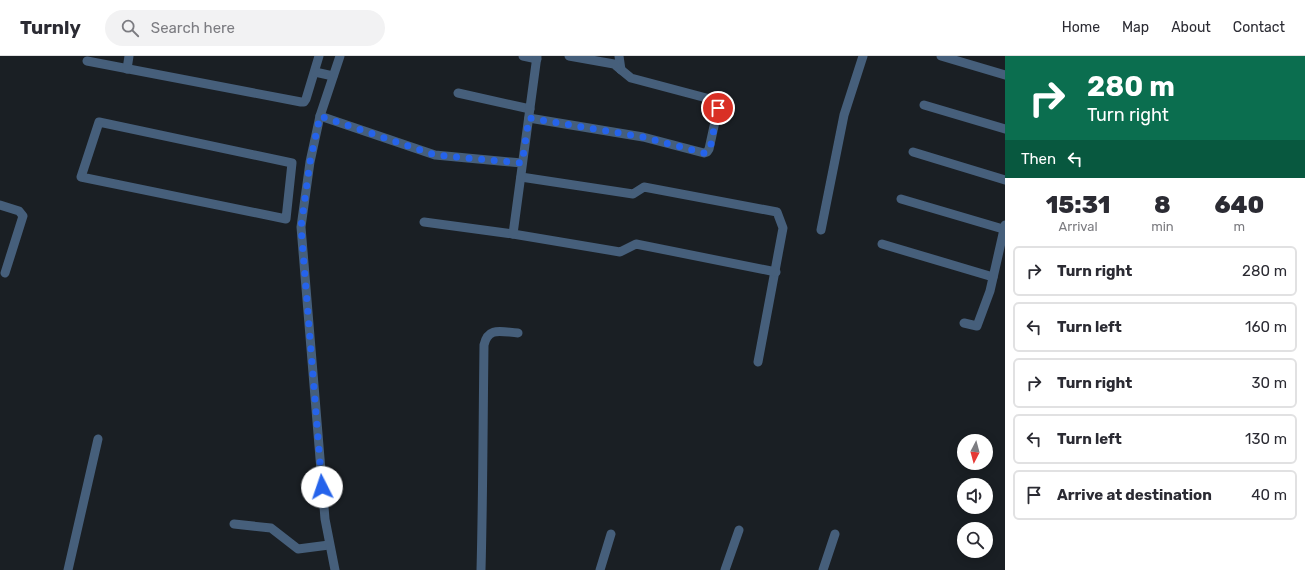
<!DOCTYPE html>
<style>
:root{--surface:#fff;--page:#f2f2f3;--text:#2b2b33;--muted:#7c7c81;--line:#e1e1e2}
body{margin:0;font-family:Rubik,sans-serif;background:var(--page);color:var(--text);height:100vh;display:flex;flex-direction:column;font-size:15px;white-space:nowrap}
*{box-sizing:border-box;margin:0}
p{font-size:13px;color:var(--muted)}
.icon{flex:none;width:22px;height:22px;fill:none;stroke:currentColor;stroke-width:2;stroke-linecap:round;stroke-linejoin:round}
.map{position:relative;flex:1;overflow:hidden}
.panel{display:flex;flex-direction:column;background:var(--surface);width:300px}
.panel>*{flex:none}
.banner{background:#0b6e4f;color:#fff;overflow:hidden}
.needle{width:26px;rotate:186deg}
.controls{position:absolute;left:957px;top:378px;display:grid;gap:8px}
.controls a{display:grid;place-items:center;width:36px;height:36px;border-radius:50%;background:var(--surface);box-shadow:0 2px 10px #0003;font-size:20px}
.pin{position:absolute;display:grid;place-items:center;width:34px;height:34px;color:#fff;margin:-17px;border:2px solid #fff;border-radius:50%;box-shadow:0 1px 4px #0007}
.me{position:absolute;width:44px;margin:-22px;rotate:356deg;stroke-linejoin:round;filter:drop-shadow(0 0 3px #0008)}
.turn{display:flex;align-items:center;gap:14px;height:84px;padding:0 16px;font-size:18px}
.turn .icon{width:52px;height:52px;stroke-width:2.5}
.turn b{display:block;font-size:28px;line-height:34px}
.then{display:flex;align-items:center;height:38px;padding:0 16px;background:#0003;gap:8px;font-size:15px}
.eta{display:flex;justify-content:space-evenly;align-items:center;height:68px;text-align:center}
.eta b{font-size:24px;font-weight:800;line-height:28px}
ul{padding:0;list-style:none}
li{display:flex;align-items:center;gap:12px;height:50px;margin:0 8px 6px;padding:0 8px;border:2px solid var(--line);border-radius:6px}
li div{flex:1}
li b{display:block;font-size:15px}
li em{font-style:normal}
header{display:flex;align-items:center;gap:24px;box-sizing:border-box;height:56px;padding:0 20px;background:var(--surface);border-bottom:1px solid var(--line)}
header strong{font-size:19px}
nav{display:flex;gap:22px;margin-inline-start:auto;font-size:14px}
.search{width:280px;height:36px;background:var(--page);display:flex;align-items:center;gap:10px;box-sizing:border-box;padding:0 14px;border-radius:22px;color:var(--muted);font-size:15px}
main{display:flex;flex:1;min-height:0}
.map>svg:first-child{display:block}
</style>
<header>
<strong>Turnly</strong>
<div class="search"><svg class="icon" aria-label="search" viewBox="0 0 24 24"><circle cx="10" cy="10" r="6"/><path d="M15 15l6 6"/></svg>Search here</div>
<nav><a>Home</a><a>Map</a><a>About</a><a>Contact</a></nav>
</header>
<main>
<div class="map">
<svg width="1005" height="514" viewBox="0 0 1005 514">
<rect width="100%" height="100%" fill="#1a1f24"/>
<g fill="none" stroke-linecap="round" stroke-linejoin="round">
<g stroke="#465f7b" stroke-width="9">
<path d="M523,0l14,3"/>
<path d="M619,0l2,14"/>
<path d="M941,0l64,19"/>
<path d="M87,5l214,41h3l2,-3 13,-43"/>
<path d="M127,13l2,-13"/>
<path d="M315,16l18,4"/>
<path d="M458,37l72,16"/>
<path d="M924,49l81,24"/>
<path d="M320,60l115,39 87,8"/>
<path d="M529,62l114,19 61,16 3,-1 2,-3 9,-41 -1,-5 -3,-3 -83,-22 -17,-14 -45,-8"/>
<path d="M99,66l193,41 -6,56 -205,-42z"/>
<path d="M913,96l92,28"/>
<path d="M521,121l112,17 11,-7 133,25 6,16 -25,134"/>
<path d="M901,143l102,30"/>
<path d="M0,149l19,6 4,5 -18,57"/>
<path d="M424,166l89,12 107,18 16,-8 140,28"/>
<path d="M821,174l23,-115 19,-59"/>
<path d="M513,178l24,-178"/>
<path d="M882,188l111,33"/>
<path d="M964,267l13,3 13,-35 15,-66"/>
<path d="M234,468l37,4 27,21 31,-4"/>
<path d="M68,514l30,-131"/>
<path d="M335,514l-10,-51 -24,-292 9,-65 10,-46 20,-60"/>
<path d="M481,514c2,-75 2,-150 3,-225 4,-19 18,-13 34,-12"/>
<path d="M600,514l11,-36"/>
<path d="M725,514l14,-40"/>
<path d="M823,514l12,-36"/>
</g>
</g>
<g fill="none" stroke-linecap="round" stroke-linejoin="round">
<path stroke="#2563eb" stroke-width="7" stroke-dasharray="0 12.6" d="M322,431l-21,-260 9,-65 10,-46 115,39 87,8 7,-45 114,19 61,16 3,-1 3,-3 8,-41"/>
</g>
</svg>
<div class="controls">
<a><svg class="needle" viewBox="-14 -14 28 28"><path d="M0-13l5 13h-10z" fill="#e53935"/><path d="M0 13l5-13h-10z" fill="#7c7c81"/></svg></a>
<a><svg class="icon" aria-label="sound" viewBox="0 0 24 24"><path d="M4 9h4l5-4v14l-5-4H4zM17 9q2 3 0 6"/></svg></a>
<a><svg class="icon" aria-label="search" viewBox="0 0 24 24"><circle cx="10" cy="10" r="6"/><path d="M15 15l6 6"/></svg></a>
</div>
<div class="pin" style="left:718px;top:52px;background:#d93025"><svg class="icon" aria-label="arrive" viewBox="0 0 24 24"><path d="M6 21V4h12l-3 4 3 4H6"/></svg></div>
<svg class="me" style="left:322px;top:431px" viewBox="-20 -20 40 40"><circle r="19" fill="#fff"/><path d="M0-13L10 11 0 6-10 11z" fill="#2563eb"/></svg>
</div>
<section class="panel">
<div class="banner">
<div class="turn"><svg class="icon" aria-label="right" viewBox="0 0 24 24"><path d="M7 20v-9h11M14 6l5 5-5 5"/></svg><div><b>280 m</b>Turn right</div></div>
<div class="then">Then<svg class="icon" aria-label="left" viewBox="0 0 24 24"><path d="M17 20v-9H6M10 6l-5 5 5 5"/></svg></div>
</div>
<div class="eta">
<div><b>15:31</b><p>Arrival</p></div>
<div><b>8</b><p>min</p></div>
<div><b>640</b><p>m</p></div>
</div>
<ul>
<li><svg class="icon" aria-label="right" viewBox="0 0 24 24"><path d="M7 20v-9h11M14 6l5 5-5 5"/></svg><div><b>Turn right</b></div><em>280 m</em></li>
<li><svg class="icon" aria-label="left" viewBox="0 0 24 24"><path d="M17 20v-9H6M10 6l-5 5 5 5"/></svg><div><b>Turn left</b></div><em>160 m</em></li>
<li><svg class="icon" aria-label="right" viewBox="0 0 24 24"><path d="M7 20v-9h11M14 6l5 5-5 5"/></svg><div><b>Turn right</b></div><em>30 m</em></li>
<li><svg class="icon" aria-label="left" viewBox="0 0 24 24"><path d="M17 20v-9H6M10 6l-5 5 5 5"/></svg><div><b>Turn left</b></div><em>130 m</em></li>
<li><svg class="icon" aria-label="arrive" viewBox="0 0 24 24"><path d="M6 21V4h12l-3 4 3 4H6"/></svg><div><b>Arrive at destination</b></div><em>40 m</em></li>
</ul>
</section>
</main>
